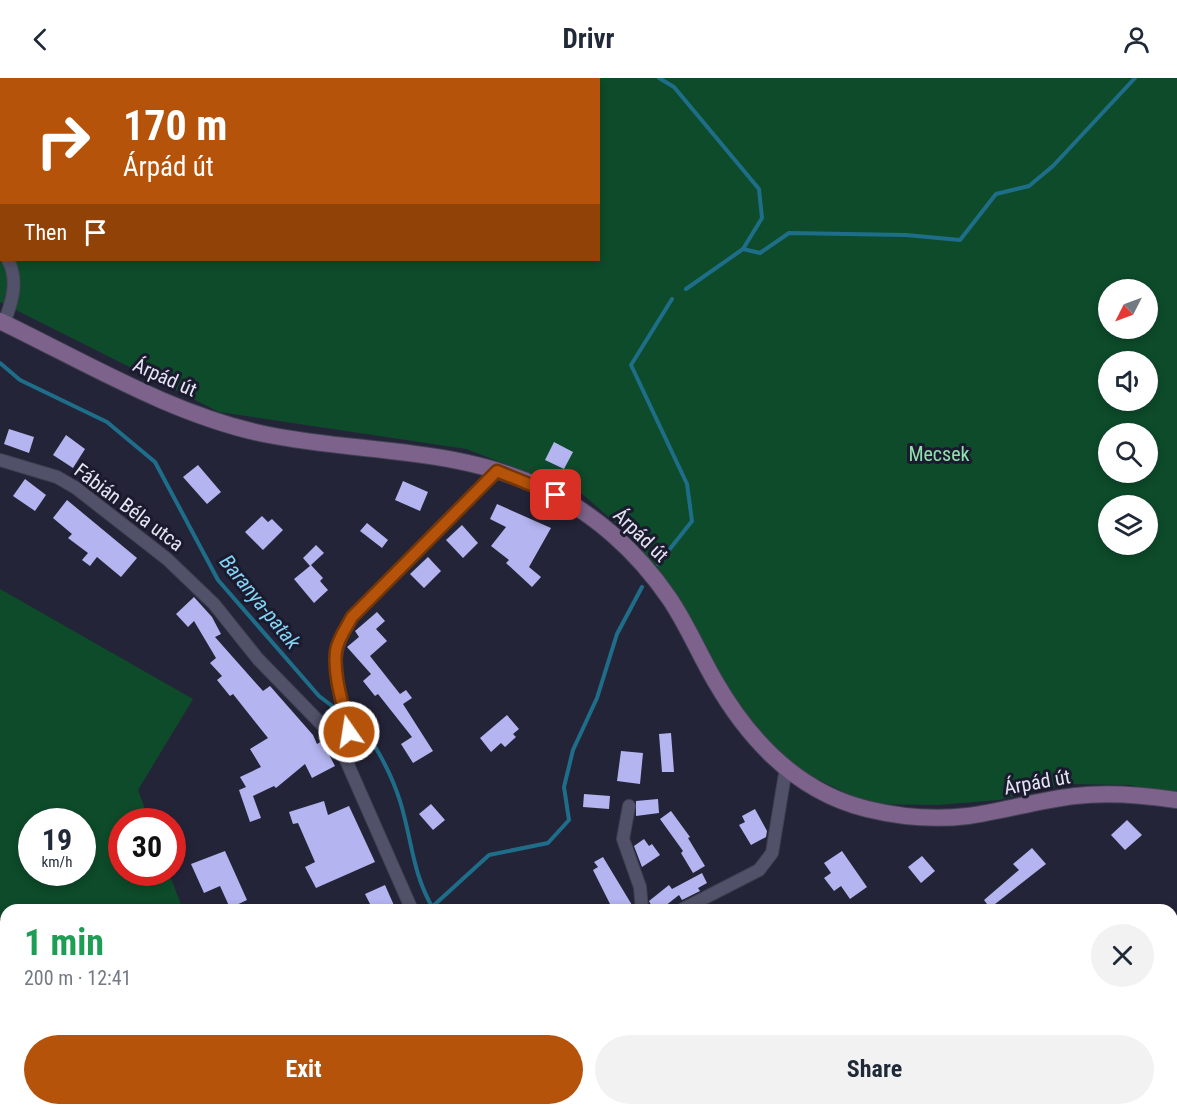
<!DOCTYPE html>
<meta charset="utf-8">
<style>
:root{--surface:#fff;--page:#f2f2f3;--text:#1f2937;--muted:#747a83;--accent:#b45309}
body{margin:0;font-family:"Roboto Condensed",sans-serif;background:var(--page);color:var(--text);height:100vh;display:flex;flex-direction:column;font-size:22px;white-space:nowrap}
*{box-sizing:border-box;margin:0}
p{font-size:20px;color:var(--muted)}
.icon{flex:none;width:33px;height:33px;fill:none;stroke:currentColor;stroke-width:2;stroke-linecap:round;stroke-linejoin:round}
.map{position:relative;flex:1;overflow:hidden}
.drawer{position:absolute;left:0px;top:826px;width:1178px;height:212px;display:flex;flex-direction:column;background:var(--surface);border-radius:18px 18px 0 0;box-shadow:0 3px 9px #0003}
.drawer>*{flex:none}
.top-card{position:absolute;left:0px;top:0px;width:600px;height:183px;box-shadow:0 3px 9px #0003;background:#b45309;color:#fff;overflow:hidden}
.needle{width:39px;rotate:228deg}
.tools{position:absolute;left:1098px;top:201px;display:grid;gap:12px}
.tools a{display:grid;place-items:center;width:60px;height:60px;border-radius:50%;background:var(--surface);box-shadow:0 3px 9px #0003;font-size:30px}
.speed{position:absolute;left:18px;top:730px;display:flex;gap:12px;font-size:30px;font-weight:700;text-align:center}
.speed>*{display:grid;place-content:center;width:78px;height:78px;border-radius:50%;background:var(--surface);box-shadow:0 3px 9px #0003;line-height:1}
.speed small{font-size:15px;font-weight:400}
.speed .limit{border:9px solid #d22;background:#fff;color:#111}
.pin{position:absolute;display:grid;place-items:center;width:51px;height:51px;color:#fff;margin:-26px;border-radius:12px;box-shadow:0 3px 9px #0006}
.me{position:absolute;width:66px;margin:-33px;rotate:347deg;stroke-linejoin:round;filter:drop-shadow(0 0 4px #0008)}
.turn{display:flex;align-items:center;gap:21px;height:126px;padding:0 24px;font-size:27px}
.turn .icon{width:78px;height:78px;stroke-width:2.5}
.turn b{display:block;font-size:42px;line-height:51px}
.then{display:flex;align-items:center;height:57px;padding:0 24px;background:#0003;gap:12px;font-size:22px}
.round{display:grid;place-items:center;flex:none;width:63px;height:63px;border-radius:32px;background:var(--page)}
.head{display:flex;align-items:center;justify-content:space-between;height:102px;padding:0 24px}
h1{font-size:36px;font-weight:700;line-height:45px;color:#1e9e55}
.button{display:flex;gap:12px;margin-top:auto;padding:12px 24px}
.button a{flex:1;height:69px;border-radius:36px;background:var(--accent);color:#fff;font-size:24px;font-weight:700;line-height:69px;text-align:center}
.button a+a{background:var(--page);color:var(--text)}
header{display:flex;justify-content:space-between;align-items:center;height:78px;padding:0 24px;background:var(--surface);font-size:27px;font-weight:700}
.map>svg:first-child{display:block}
</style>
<header><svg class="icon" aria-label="back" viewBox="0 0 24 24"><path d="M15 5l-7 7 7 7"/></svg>Drivr<svg class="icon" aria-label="person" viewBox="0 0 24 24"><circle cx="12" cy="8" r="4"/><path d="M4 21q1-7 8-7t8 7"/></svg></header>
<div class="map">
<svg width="1177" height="1037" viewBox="0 0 1177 1037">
<rect width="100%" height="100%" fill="#242439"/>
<g fill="#0d4b2a" fill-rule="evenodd">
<path d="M0,0h1177v718l-47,-11 -67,-1 -64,16 -61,5 -70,-1 -83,-41 -33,-32 -118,-192 -53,-46 -115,-44 -247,-37 -219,-110zM2,2h596v180h-596zM1108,212h40v38h-40zM1108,284h40v38h-40zM1108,356h40v38h-40zM1108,428h40v38h-40z"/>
<path d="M0,511l193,110 -55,91 12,32h-28v51h47l14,37h-177v200h240l1,5h-247zM32,744h50v51h-50z"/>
</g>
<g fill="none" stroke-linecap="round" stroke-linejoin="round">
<g stroke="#1f6e89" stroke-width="4">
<path d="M659,0l15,9 85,102 3,29 -19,31 -57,40"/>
<path d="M743,171l17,4 29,-20 117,2 54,5 36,-46 33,-8 24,-20 82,-88"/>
<path d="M0,285l20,17 87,42 48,40 63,118 101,116 21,16"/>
<path d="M658,486l34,-43 -5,-37 -56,-119 41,-66"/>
<path d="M347,638c23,12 45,60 53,85 12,38 12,73 34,109"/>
<path d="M432,829l57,-52 59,-12 21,-23 -5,-33 9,-37 24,-52 20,-64 25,-47"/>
<path d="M437,1032l1,5"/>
</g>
</g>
<g fill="#b3b4f0">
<path d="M9,351l25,8 -5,16 -25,-9z"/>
<path d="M66,357l19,14 -12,19 -20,-13z"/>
<path d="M554,364l19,10 -9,17 -19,-9z"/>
<path d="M198,387l23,27 -14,12 -24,-27z"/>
<path d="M25,401l21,16 -11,16 -22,-15z"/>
<path d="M403,403l25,11 -8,19 -25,-11z"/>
<path d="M67,422l70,58 -16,19 -24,-20 -7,9 -8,-6 6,-7 -20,-15 4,-4 -19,-16z"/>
<path d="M497,426l54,24 -22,39 12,10 -9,10 -26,-24 3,-3 -18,-14 15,-19 -16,-8z"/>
<path d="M262,438l6,6 4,-3 11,11 -20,20 -18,-18z"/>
<path d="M367,445l21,17 -6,8 -22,-17z"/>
<path d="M462,447l16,18 -15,15 -17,-18z"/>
<path d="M316,467l8,8 -13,12 12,13 -3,3 8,9 -14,13 -20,-24 16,-13 -7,-8z"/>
<path d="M428,479l13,14 -17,17 -14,-14z"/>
<path d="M194,519l18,20 9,17 -6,3 48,54 7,-5 43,49 4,9 5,-3 13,25 -23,12 -7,-14 -29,24 -2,-2 -21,10 8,22 -11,4 -11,-32 7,-3 -6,-10 21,-10 -11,-18 18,-11 -35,-44 -3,2 -13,-16 5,-4 -12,-13 6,-5 -22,-37 -6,6 -12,-13z"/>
<path d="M377,534l8,9 -9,8 11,12 -17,15 30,38 6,-4 6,8 -9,6 30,47 -20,12 -12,-19 11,-7 -34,-43 -3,2 -12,-15 8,-7 -24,-27 12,-10 -4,-6z"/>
<path d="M507,637l12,14 -6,5 3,3 -11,10 -4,-4 -10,9 -11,-14z"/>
<path d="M671,655l3,39h-12l-3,-38z"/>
<path d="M621,673l22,2 -3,31 -23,-3z"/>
<path d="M584,716l26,2 -1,13 -26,-2z"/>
<path d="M658,721l1,14 -23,3v-15z"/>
<path d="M324,723l4,14 21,-9 26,56 -59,26 -11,-21 10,-5 -17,-39 -5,1 -4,-12z"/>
<path d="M431,726l14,16 -12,10 -14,-16z"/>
<path d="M755,731l12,22 -1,6 -15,8 -12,-20 6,-3 -3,-6z"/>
<path d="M671,733l19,26 -2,1 17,28 -12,7 -12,-20 2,-2 -23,-32z"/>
<path d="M1127,742l15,15 -17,15 -14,-15z"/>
<path d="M644,761l5,7 3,-2 8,11 -18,12 -8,-21z"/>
<path d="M1032,770l14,16 -56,44 -6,-8 35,-30 -6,-6z"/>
<path d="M225,773l22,49 -17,8 -10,-22 -16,7 -13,-29z"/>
<path d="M842,773l25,36 -17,12 -9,-13 -7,5 -10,-13 7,-5 -7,-10z"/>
<path d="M922,778l13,15 -14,12 -13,-16z"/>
<path d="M603,779l29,48 -3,1 2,4h-18l-20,-40 5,-3 -4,-5z"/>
<path d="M702,795l5,10 -9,5 2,3 -18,9 -3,-5 -19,15h-5l-5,-7 -1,-2 20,-16 3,4z"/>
<path d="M385,807l11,25h-16l-4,-6 -5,2 -6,-12z"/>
</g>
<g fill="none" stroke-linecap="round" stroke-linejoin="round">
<defs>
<g id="minor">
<path d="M0,140l2,-5"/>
<path d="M0,161l2,8"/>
<path d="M4,245c8,-21 15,-42 4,-63"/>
<path d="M0,382l57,17 19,11 91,71 47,45 44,55 72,74 15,25 67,152"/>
<path d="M345,680l7,-9c-5,-26 -20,-74 -15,-98 2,-13 9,-23 15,-34l145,-146"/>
<path d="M629,728l-6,33 17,48 2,23"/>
<path d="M681,832l78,-40 13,-17 14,-85"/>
<path d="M1172,986l5,-4"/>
<path d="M404,1032v5"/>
<path d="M761,1032v1"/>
</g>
<path id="secondary" d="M0,243c85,41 176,96 269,114 90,18 188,12 273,53 51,24 95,63 127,110 18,26 30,56 46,83 34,59 83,111 152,128 33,8 68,11 101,7 36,-5 71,-16 107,-20 35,-4 68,-1 102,4"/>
</defs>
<use href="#minor" stroke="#414152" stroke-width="14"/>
<use href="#secondary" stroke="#414152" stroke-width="18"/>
<use href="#minor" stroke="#515169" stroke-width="12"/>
<use href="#secondary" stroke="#7d638b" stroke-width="16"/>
</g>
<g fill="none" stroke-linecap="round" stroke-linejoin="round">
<defs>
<path id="route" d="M349,654c-5,-25 -16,-55 -13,-81 2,-12 10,-23 16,-34l145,-146 59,24"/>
</defs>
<use href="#route" stroke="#753606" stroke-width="15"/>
<use href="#route" stroke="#b45309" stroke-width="10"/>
</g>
<g text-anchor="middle" stroke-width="6" stroke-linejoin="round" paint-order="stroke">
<g font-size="20" fill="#e4e5f3" stroke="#1b1a2e">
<text transform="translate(165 299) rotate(24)" y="7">Árpád út</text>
<text transform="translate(129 429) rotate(37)" y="7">Fábián Béla utca</text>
<text transform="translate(641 457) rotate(44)" y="7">Árpád út</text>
<text transform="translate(1037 704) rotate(-10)" y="7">Árpád út</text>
</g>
<g font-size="20" fill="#8de3ac" stroke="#1b1a2e">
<text x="939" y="383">Mecsek</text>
</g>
<g font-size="21" font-style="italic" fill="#84d5f6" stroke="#1b1a2e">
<text transform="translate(260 524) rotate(51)" y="7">Baranya-patak</text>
</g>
</g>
</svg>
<div class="tools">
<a><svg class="needle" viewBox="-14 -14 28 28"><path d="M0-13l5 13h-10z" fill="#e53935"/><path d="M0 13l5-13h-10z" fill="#747a83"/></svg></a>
<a><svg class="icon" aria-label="sound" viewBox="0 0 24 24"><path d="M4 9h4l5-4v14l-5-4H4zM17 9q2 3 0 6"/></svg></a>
<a><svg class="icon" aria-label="search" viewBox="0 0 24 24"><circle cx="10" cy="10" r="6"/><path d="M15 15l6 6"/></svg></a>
<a><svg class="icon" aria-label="layers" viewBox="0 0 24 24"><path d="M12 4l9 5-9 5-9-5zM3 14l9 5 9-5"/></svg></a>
</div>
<div class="speed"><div>19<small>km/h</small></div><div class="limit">30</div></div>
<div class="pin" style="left:556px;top:417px;background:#d93025"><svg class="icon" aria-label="arrive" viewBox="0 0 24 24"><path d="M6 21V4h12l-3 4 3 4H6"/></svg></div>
<svg class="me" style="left:349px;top:654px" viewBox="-20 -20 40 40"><circle r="17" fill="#b45309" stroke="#fff" stroke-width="3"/><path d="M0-11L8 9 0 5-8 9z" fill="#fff"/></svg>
<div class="top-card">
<div class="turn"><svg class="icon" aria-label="right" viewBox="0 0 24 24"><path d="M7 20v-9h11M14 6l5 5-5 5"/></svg><div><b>170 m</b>Árpád út</div></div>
<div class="then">Then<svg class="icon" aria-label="arrive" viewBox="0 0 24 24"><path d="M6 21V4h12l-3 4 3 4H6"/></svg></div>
</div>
<section class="drawer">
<div class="head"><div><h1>1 min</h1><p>200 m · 12:41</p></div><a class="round"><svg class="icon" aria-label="close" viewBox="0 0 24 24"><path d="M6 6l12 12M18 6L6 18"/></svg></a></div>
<div class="button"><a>Exit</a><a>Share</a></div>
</section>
</div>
